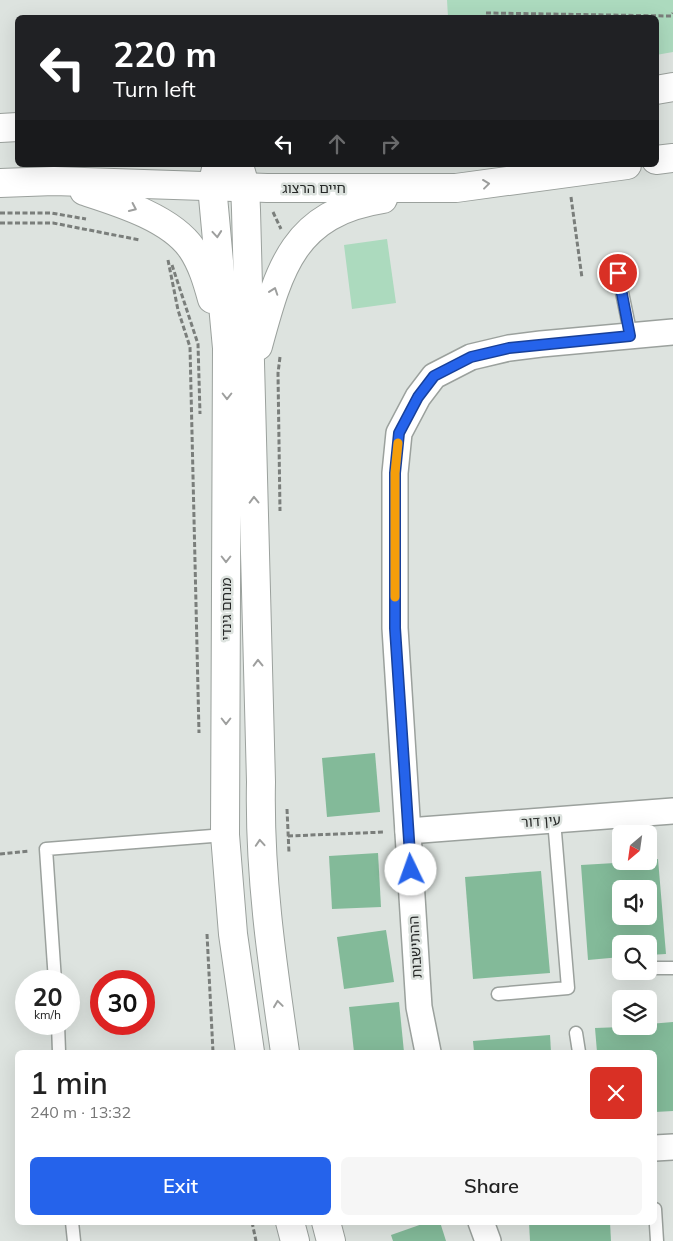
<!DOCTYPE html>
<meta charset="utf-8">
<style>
:root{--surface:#fff;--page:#f6f6f6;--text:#222;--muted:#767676;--accent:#2563eb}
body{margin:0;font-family:Mulish,"Noto Sans Hebrew",sans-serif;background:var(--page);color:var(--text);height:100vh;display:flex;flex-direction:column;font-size:19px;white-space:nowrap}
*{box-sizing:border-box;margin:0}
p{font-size:16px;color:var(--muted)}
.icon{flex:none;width:28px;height:28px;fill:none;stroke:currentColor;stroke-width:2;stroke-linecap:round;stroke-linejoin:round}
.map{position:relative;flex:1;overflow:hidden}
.panel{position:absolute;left:15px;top:1050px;width:642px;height:175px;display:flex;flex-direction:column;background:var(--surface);border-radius:8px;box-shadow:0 5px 20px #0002}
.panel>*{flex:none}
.banner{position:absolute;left:15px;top:15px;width:644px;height:152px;border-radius:8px;box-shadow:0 5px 20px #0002;background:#202124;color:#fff;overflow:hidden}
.needle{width:32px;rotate:209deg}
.tools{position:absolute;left:612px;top:825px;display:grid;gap:10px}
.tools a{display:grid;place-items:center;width:45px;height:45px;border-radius:8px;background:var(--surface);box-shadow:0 5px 20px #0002;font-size:25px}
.speed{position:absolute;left:15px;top:970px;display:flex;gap:10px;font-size:25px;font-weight:700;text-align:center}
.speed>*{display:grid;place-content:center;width:65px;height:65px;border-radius:50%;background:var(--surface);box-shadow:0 5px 20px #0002;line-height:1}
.speed small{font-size:12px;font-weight:400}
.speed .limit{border:8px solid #d22;background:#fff;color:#111}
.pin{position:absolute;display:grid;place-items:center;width:42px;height:42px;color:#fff;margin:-21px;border:2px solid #fff;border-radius:50%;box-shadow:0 1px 5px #0007}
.me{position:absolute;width:55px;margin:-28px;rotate:357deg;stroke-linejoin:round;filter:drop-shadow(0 0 4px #0008)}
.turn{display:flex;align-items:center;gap:18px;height:105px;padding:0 15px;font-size:22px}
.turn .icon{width:65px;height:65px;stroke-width:2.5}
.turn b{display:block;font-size:35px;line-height:42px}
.lanes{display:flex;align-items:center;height:48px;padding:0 15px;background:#0003;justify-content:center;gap:25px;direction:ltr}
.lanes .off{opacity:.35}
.round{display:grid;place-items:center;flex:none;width:52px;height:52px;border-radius:8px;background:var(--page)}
.summary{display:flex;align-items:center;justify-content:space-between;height:85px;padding:0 15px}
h1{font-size:30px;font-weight:600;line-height:38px}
.action{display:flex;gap:10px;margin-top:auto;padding:10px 15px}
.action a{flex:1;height:58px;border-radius:8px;background:var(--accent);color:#fff;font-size:20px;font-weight:600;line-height:58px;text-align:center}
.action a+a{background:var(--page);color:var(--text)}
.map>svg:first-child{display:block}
</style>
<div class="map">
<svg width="673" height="1241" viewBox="0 0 673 1241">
<rect width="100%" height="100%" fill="#dde3df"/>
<g fill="#acdabe">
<path d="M447,0h226v52l-17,3v-37l-208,-1z"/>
<path d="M387,239l9,64 -44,6 -8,-64z"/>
</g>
<g fill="#83ba99" fill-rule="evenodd">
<path d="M375,753l5,59 -53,5 -5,-59z"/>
<path d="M378,853l3,54 -49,2 -3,-53z"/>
<path d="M658,859l8,95 -17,1v-11h-28v13l-33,3 -7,-95 68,-4v-1zM621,889h28v27h-28z"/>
<path d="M541,871l9,102 -77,6 -8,-102z"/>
<path d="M386,930l8,52 -50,7 -7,-52z"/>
<path d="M399,1002l5,50h-50l-5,-45z"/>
<path d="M673,1022v89l-18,1v-60h-58l-2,-24 54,-2v-2z"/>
<path d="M550,1035l1,17h-77l-1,-11z"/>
<path d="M428,1222h12l6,19h-53l-2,-6z"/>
<path d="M529,1222h81l1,19h-81z"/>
</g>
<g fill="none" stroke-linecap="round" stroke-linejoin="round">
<defs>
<g id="service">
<path d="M618,273l13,63"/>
<path d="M649,968h24"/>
<path d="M55,981l-9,-132 179,-14"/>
<path d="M498,994l70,-6 -14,-168"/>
<path d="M58,1024l1,28"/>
<path d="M576,1033l3,19"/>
<path d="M655,1209l2,32"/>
<path d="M72,1222l2,19"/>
</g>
<g id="minor">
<path d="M408,831l265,-20"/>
<path d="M428,1052l-9,-45 -24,-379v-155l4,-40 19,-36 16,-21 37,-19 38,-9 32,-4 132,-12"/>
<path d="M655,1148l18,-1"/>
<path d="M481,1222l7,19"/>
</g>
<g id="secondary">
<path d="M656,90l17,-3"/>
<path d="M0,128l18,-1"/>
<path d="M656,160l17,-2"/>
<path d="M217,165l-5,21 15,162 -2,487 8,99 17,118"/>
<path d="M239,165l6,21 1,24 15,572c-2,91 11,180 24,270"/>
<path d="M0,183l54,-2 213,7h189l171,-23"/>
<path d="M84,191c34,11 87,27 108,58 10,15 15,32 20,50"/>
<path d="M258,346c21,-77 35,-133 125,-147"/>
<path d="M290,1222l5,19"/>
<path d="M326,1222l5,19"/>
</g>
</defs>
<use href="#service" stroke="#9ba19d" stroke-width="15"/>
<use href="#minor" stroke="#9ba19d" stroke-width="28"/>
<use href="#secondary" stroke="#9ba19d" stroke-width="30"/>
<g stroke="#7a7e7b" stroke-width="3" stroke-dasharray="5 2.5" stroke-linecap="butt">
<path d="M486,13l185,3 2,-3"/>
<path d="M571,197l11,81"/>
<path d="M273,212l8,17"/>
<path d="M0,213h51l35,6"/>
<path d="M0,223h53l87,17"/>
<path d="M168,260l10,50 12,37 9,386"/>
<path d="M172,265l26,79 2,70"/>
<path d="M280,357l-2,16 2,138"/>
<path d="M287,809l2,44"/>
<path d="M288,836l97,-4"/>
<path d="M0,854l29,-3"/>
<path d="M207,934l6,118"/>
<path d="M252,1222l4,19"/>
</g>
<use href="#service" stroke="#fff" stroke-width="12"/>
<use href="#minor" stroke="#fff" stroke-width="25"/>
<use href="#secondary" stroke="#fff" stroke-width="28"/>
</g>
<defs><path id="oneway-chevron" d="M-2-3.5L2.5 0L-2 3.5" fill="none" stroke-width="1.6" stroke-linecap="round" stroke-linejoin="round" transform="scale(1.25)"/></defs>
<g stroke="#9e9f9e">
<use href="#oneway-chevron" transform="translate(486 184) rotate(-7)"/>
<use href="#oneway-chevron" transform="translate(133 208) rotate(25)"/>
<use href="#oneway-chevron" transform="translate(217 234) rotate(85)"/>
<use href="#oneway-chevron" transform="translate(274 291) rotate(-71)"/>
<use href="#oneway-chevron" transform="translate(227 396) rotate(90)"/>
<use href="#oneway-chevron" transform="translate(254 500) rotate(-91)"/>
<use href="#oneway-chevron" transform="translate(226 559) rotate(90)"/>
<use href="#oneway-chevron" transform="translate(258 663) rotate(-91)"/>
<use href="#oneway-chevron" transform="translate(226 721) rotate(90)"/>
<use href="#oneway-chevron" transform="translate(260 843) rotate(-94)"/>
<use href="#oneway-chevron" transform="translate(278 1004) rotate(-98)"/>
</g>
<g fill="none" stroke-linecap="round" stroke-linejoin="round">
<defs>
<path id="route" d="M411,870l-16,-242v-155l4,-40 19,-36 16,-21 37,-19 38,-9 121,-12 -12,-63"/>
</defs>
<use href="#route" stroke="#184099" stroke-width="12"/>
<use href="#route" stroke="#2563eb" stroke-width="9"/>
<path stroke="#f59e0b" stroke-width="9" d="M395,597v-124l3,-30"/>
</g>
<g text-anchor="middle" stroke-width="5" stroke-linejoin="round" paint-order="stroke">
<g font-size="14" fill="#272928" stroke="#dde3df">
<text x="314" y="193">חיים הרצוג</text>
<text transform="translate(226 609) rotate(-90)" y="5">מנחם גינדי</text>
<text transform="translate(541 821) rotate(-4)" y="5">עין דור</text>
<text transform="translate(415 947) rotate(-93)" y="5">ההתישבות</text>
</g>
</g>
</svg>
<div class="tools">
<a><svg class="needle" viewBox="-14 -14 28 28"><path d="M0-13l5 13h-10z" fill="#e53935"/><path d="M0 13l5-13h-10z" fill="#767676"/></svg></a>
<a><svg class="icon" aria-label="sound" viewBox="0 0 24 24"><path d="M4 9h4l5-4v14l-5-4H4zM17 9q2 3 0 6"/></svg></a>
<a><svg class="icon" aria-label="search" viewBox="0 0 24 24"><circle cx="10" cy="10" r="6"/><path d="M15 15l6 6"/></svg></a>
<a><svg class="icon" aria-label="layers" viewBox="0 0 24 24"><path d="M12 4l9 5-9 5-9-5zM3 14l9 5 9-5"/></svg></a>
</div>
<div class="speed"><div>20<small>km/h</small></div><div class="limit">30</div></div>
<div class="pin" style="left:618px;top:273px;background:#d93025"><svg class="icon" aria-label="arrive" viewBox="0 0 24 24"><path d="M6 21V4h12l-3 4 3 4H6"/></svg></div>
<svg class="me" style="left:411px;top:870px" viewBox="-20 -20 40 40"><circle r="19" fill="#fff"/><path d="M0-13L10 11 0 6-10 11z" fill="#2563eb"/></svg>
<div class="banner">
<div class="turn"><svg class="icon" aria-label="left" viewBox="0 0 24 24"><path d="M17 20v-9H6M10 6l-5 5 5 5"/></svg><div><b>220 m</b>Turn left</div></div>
<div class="lanes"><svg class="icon" aria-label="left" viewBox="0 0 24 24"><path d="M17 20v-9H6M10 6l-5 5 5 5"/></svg><svg class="icon off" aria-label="ahead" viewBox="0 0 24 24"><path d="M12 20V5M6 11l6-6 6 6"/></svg><svg class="icon off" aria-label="right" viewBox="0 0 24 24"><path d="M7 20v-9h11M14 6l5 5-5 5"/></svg></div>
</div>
<section class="panel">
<div class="summary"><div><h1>1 min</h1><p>240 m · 13:32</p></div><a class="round" style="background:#d93025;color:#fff"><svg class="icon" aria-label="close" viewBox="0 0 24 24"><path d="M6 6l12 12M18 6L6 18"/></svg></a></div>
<div class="action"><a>Exit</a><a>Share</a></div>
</section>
</div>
